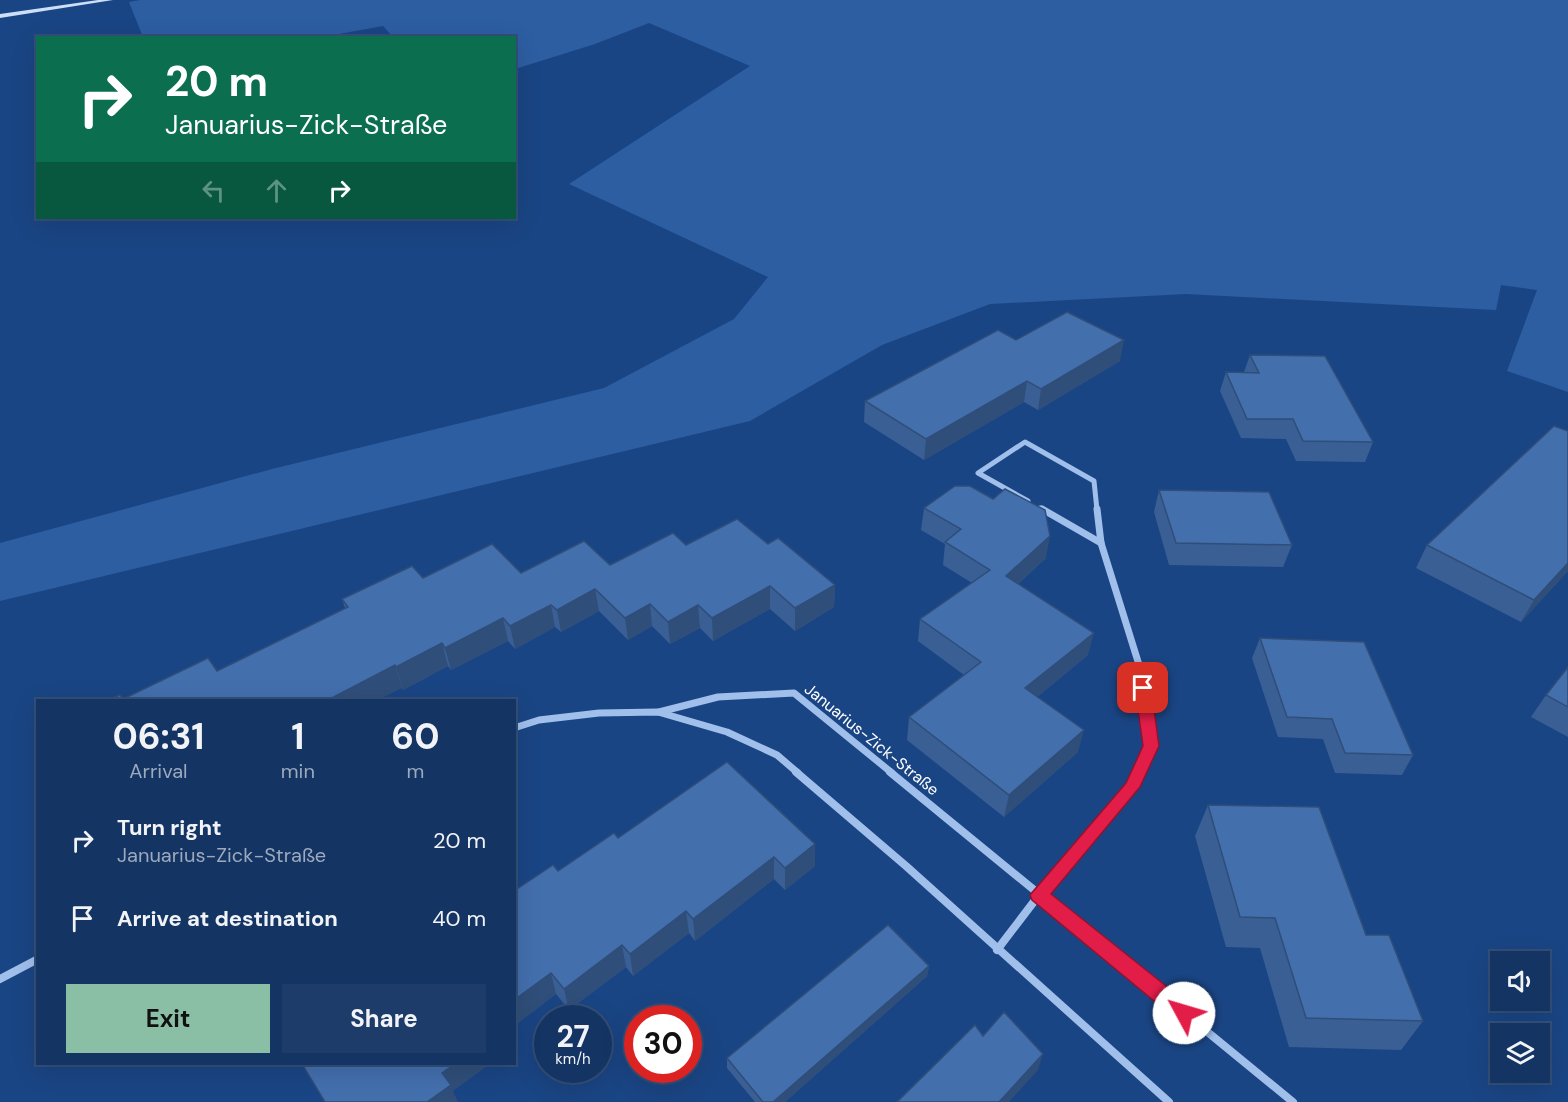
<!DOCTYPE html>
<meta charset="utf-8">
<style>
:root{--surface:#143463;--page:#1d3c69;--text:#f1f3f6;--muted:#9daabe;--line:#334f78;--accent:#8abfa5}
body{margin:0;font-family:"DM Sans",sans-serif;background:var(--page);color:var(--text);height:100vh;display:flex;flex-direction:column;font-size:22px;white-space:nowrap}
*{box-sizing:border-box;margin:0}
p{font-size:20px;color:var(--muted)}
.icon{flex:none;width:33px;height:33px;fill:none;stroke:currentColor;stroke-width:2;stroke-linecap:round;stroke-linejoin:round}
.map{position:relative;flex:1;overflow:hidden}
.drawer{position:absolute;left:36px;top:699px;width:480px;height:366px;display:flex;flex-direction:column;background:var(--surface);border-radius:0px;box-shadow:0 6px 24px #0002,0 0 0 2px var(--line)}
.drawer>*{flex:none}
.banner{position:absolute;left:36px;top:36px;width:480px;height:183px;border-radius:0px;box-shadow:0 6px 24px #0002,0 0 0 2px var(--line);background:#0b6e4f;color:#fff;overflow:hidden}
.buttons{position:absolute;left:1490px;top:951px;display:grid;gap:12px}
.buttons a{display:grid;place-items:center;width:60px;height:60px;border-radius:0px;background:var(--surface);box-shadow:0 6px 24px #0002,0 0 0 2px var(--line);font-size:30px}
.speed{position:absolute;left:534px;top:1005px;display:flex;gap:12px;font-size:30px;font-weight:700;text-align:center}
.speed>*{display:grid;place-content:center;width:78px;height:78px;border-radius:50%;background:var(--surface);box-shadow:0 6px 24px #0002,0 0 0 2px var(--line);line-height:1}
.speed small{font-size:15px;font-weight:400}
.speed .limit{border:9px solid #d22;background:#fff;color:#111}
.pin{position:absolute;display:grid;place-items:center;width:51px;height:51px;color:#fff;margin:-26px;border-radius:12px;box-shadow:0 3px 9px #0006}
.me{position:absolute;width:66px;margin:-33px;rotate:309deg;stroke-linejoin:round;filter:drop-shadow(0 0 4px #0008)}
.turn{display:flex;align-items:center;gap:21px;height:126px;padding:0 30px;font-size:27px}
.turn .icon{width:78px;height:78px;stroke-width:2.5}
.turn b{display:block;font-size:42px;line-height:51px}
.lanes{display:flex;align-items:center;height:57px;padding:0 30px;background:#0003;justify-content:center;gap:30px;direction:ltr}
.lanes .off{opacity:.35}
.eta{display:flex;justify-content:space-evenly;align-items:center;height:102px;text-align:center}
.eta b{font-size:36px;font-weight:700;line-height:42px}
.primary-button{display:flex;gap:12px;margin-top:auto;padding:12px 30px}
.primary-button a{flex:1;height:69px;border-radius:0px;background:var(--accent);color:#111;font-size:24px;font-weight:700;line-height:69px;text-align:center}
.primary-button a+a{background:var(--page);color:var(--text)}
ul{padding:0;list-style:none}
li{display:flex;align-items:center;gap:18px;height:78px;padding:0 30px}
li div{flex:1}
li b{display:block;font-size:22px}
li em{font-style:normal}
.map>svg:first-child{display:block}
</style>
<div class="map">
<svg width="1568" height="1102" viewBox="0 0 1568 1102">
<rect width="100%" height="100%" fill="#1a4584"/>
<path fill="#2d5ea2" d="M140,0h1428v392l-61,-21 30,-81 -36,-5 -5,25 -310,-16 -196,10 -108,41 -132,76 -750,180v-58l272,-74 332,-81 130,-69 34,-42 -199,-93 181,-118 -101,-43 -54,21 -80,25 -1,-31 -121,-1 -10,-11 -61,11h-179l-14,-35z"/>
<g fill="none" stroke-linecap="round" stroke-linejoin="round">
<g stroke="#a0bfeb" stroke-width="5">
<path d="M1028,501l-50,-28 47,-31 69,39 3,29"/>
<path d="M1040,508l4,2"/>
</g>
<g stroke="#a0bfeb" stroke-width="7">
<path d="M1042,509l59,34"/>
<path d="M1097,509l4,34 39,125 11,78 -13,27"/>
<path d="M659,712l59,-15 76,-4 98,80"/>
<path d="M514,728l25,-8 60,-7 59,-1 69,20 50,23 21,18"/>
</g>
<g stroke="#a0bfeb" stroke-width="8">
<path d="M796,772l110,94 263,236"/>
<path d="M890,772l403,330"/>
<path d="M997,950l42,-55 93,-108 7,-15"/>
<path d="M0,979l38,-20"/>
</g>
<path fill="#ccdef8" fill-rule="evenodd" d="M98,0h15l-113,18v-4z"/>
</g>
<g fill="#3a5f95">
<path d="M1016,340l104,21 -82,49 -14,-8 -100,58 -60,-38 1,-21z"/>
<path d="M1250,355l123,87 -8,20 -69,-1 -10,-22 -45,-1 -21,-47 6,-19h18z"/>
<path d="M1159,490l133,55 -9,22 -114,-2 -15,-53z"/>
<path d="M924,508l122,50 -28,26 70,71 -51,42 41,55 -74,65 -97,-77 2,-23 55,-42 -46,-34 2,-22 52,-36 -29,-18 2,-21 -24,-14z"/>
<path d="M768,544l67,41 -1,22 -39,24 -25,-22 -57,32 -13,-13 -30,16 -18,-18 -24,14 -29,-29 -38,21 -6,-5 -40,22 -7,-8 -57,29 -3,-4 -45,24 -1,-2 -185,-17 128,-63 -3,-9 81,-21 98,-5 89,-8 76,-20z"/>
<path d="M1427,545l141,26 -47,51 -105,-54z"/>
<path d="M1260,638l153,117 -11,20 -67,-2 -12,-34 -45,-2 -26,-79z"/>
<path d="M1568,667v70l-37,-20 15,-22z"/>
<path d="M1208,805l215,216 -22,29 -112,-3 -29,-99 -34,-1 -31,-111z"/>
<path d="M618,838l197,6v22l-30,24 -11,-11 -79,62 -6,-8 -56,43 -7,-9 -57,43 -13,-16 -42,32v-135l44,-20z"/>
<path d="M929,966l-2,10 -142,126h-30l-28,-34v-10z"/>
</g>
<g fill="#2f4e79">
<path d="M1124,340l-4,21 -82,49 3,-21z"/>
<path d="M1027,381l-3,21 -100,58 2,-21z"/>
<path d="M1050,536l-4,22 -44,40 4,-22z"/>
<path d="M1568,563v8l-47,51 13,-22z"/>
<path d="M835,585l-1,22 -39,24v-23z"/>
<path d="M770,586v23l-57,32 -1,-23z"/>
<path d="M595,589l4,22 -38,21 -4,-22z"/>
<path d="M650,604l2,22 -24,14 -3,-22z"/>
<path d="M551,605l4,22 -40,22 -5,-23z"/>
<path d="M698,605l2,23 -30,16 -2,-22z"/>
<path d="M503,618l5,23 -57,29 -6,-22z"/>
<path d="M1094,633l-6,22 -67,55 4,-22z"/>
<path d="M442,643l6,23 -45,24 -7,-23z"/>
<path d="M395,665l7,23 -24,12h-50z"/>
<path d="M1084,730l-6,22 -74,65 5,-22z"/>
<path d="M815,844v22l-30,24v-22z"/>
<path d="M774,857v22l-79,62 -2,-22z"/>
<path d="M686,911l3,22 -56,43 -3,-22z"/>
<path d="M622,945l4,22 -57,43 -5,-21z"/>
<path d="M929,966l-2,10 -142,126h-12z"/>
<path d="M551,973l5,21 -42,32v-26z"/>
<path d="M1043,1054l-5,16 -29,32h-10z"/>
<path d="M455,1064h35l-37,27 5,11h-31l15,-29z"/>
</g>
<g fill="#436fad" stroke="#2f4e79" stroke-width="1.5">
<path d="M1067,312l57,28 -83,49 -14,-8 -101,58 -61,-38 133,-71 18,10z"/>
<path d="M1250,355l75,1 48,86 -70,-1 -10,-22h-46l-21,-47 33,1z"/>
<path d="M1554,426l14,5v132l-34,37 -107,-55z"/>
<path d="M955,486h15l23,13 12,-10 40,21 5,26 -44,40 88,57 -69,55 59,42 -75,65 -100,-78 72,-55 -61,-43 70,-49 -45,-28 16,-13 -37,-21z"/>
<path d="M1159,490l110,2 23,53 -116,-2z"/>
<path d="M737,519l31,25 10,-6 57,47 -40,23 -25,-22 -58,32 -14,-13 -30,17 -18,-18 -25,14 -30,-29 -38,21 -6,-5 -41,21 -7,-8 -58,30 -3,-5 -46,24 -1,-2 -67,35h-220l12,-5 3,4 85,-41 9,13 131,-64 -6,-8 70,-33 11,12 69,-34 29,29 63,-32 26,24 63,-32 13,12z"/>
<path d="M1260,638l104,4 49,113 -68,-2 -13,-34 -45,-2z"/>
<path d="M1568,667v40l-22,-12z"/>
<path d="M727,762l88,82 -30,24 -11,-11 -81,62 -7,-8 -56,43 -8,-9 -58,44 -13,-16 -37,27v-109l39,-26 5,6 56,-38 4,5z"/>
<path d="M1208,805l111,2 47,128h23l34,86 -117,-3 -31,-100 -35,-1z"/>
<path d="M888,925l41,41 -156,136h-10l-36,-44z"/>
<path d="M1004,1012l39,42 -44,48h-102l78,-77 8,11z"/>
<path d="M302,1064h153l-13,9 9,12 -24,17h-102z"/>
</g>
<path fill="#e11d48" stroke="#92132f" stroke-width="1.5" d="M1143,682l5,2 3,4 8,58 -19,41 -89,107 140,112 3,7 -3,7 -7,2 -7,-2 -145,-120 -2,-5 96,-112 17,-37 -8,-58 2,-4z"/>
<g text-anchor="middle" stroke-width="4.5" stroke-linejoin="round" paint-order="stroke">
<g font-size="16" fill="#fff" stroke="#1a4584">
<text transform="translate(872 739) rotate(39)" y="6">Januarius-Zick-Straße</text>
</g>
</g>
</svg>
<div class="buttons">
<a><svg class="icon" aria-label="sound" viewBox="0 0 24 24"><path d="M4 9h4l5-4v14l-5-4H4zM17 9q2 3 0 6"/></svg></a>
<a><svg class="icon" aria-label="layers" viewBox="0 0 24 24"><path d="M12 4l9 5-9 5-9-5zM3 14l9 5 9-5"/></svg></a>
</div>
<div class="speed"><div>27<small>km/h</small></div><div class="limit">30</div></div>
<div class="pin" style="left:1143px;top:688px;background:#d93025"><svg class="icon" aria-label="arrive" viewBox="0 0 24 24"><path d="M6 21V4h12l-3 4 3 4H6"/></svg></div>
<svg class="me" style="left:1184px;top:1013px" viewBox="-20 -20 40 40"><circle r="19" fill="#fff"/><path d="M0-13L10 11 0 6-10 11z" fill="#e11d48"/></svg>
<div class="banner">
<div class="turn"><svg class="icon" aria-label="right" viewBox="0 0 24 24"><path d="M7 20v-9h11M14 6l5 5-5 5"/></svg><div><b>20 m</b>Januarius-Zick-Straße</div></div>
<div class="lanes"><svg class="icon off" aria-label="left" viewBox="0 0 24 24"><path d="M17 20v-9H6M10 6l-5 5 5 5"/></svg><svg class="icon off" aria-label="ahead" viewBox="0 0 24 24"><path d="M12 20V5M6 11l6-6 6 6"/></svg><svg class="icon" aria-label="right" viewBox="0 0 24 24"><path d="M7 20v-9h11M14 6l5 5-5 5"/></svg></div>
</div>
<section class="drawer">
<div class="eta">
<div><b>06:31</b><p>Arrival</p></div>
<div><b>1</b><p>min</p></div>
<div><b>60</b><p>m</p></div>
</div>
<ul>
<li><svg class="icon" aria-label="right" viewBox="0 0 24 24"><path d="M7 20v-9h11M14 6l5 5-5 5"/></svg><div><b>Turn right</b><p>Januarius-Zick-Straße</p></div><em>20 m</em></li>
<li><svg class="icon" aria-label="arrive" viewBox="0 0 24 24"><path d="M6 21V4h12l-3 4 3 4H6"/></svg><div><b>Arrive at destination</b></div><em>40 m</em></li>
</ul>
<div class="primary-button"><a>Exit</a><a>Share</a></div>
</section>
</div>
